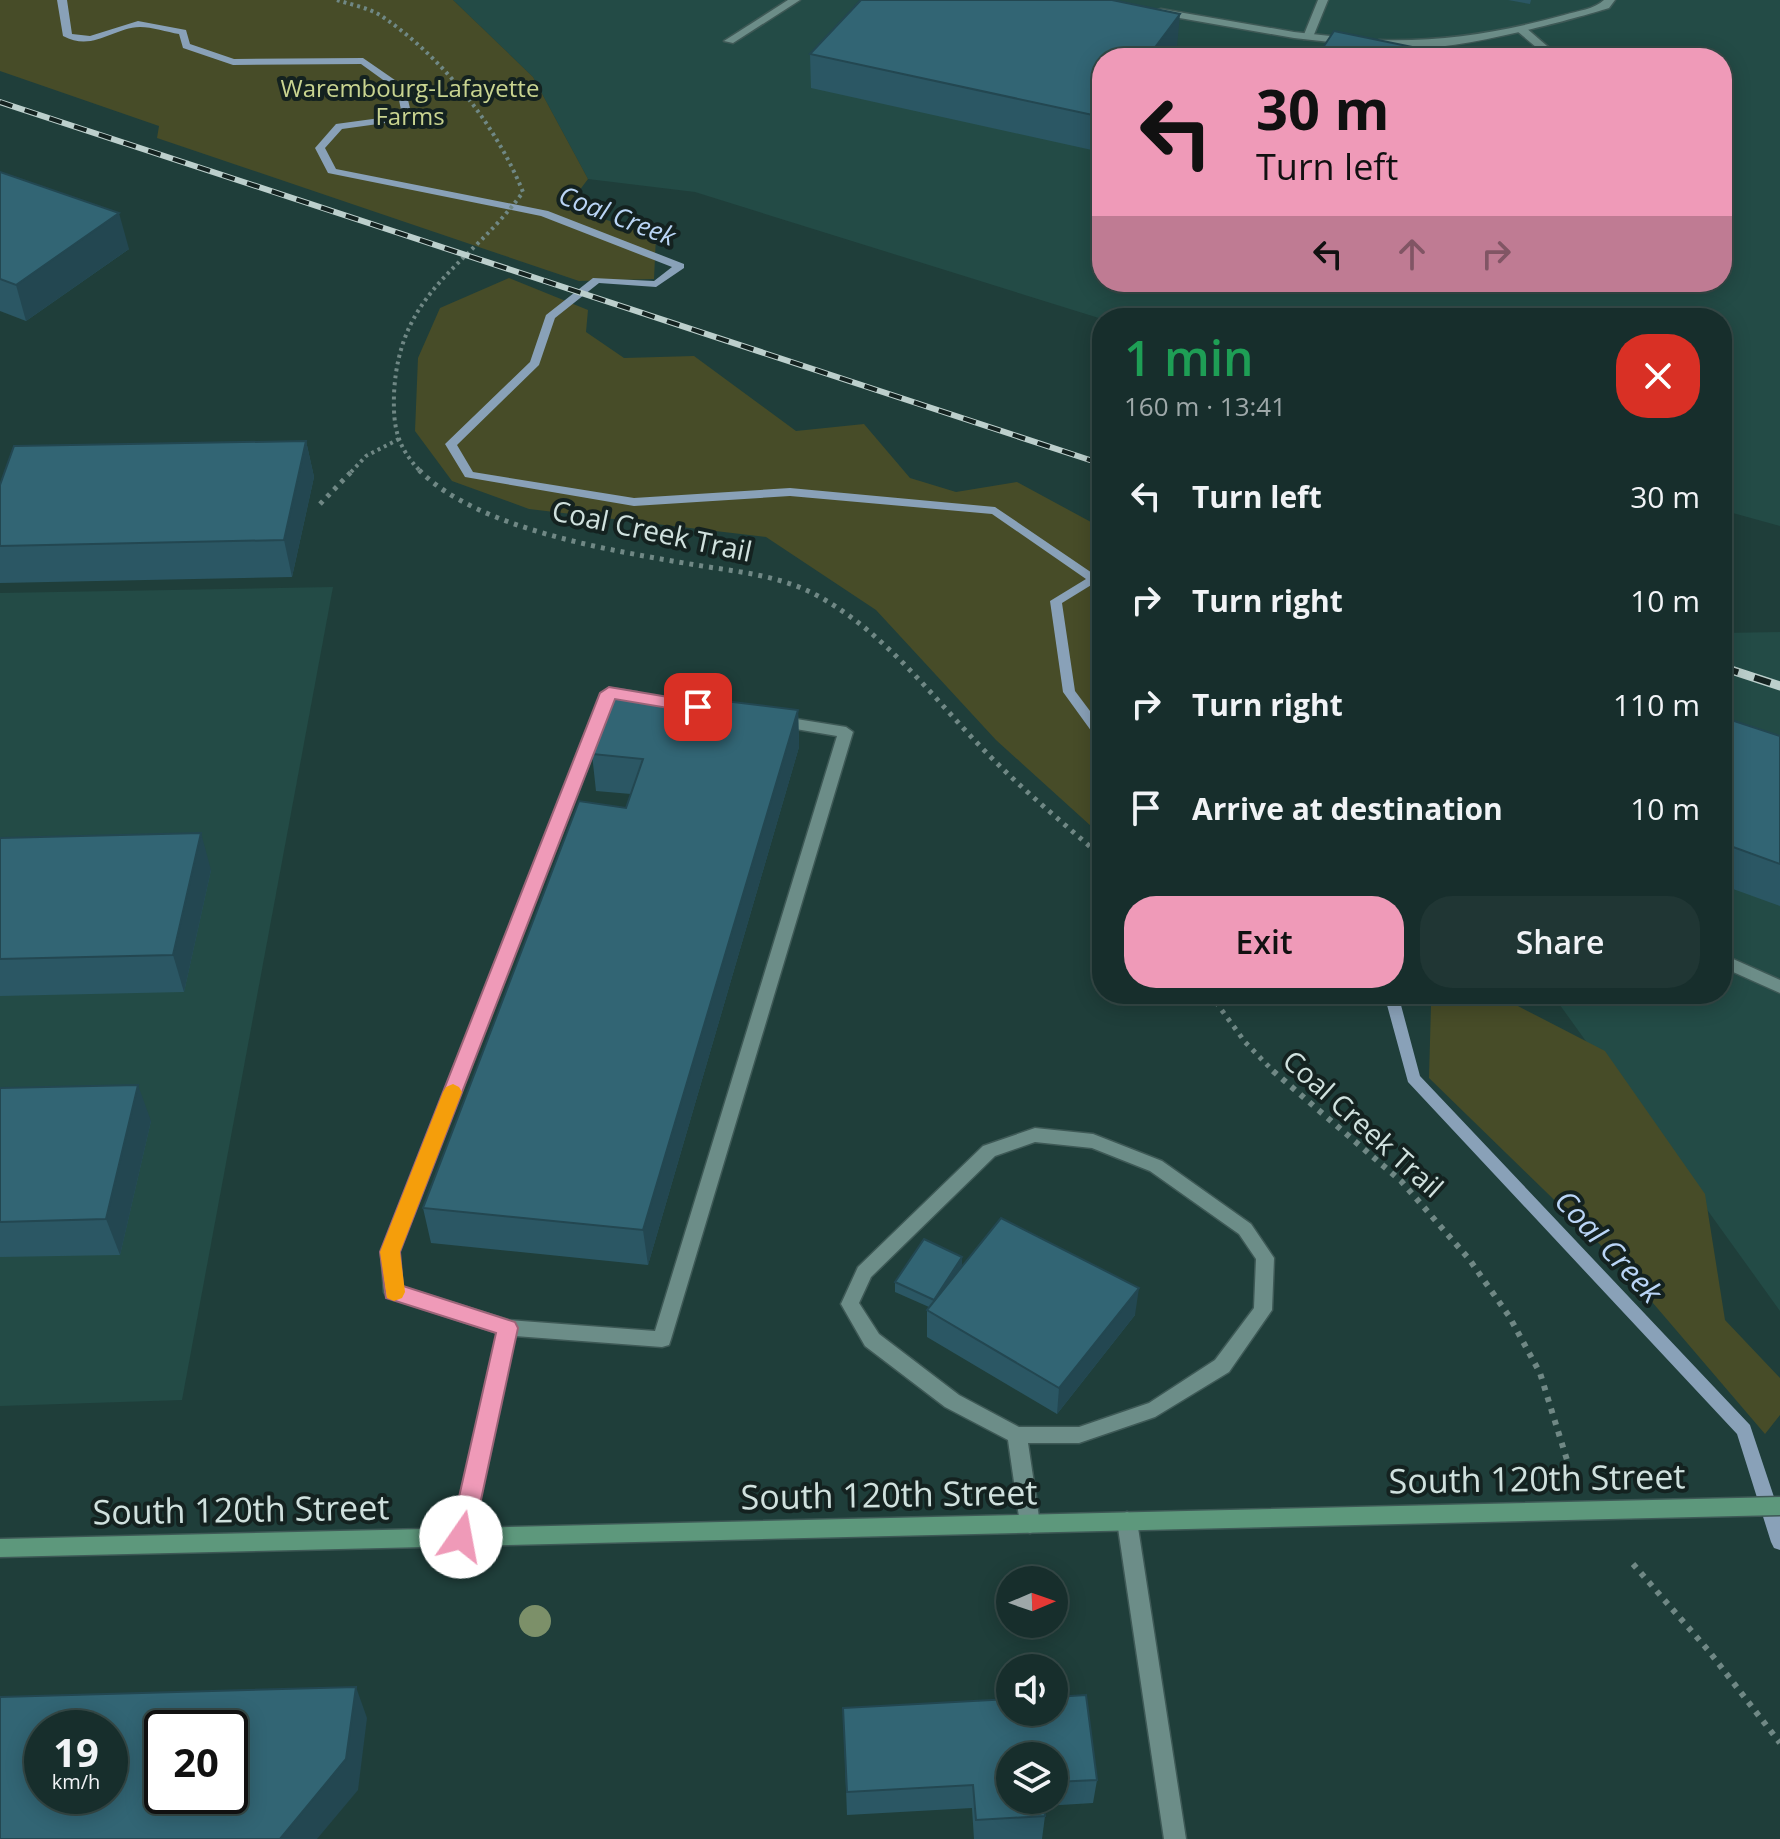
<!DOCTYPE html>
<meta charset="utf-8">
<style>
:root{--surface:#172e2c;--page:#203634;--text:#f1f3f6;--muted:#9ea8a9;--line:#364a48;--accent:#ef9ab8}
body{margin:0;font-family:"Open Sans",sans-serif;background:var(--page);color:var(--text);height:100vh;display:flex;flex-direction:column;font-size:30px;white-space:nowrap}
*{box-sizing:border-box;margin:0}
p{font-size:26px;color:var(--muted)}
.icon{flex:none;width:44px;height:44px;fill:none;stroke:currentColor;stroke-width:2;stroke-linecap:round;stroke-linejoin:round}
.map{position:relative;flex:1;overflow:hidden}
.details{position:absolute;left:1092px;top:308px;width:640px;height:696px;display:flex;flex-direction:column;background:var(--surface);border-radius:32px;box-shadow:0 4px 20px #0003,0 0 0 2px var(--line)}
.details>*{flex:none}
.banner{position:absolute;left:1092px;top:48px;width:640px;height:244px;border-radius:32px;box-shadow:0 4px 20px #0003,0 0 0 2px var(--line);background:#ef9ab8;color:#111;overflow:hidden}
.needle{width:52px;rotate:88deg}
.buttons{position:absolute;left:996px;top:1566px;display:grid;gap:16px}
.buttons a{display:grid;place-items:center;width:72px;height:72px;border-radius:50%;background:var(--surface);box-shadow:0 4px 20px #0003,0 0 0 2px var(--line);font-size:40px}
.speed{position:absolute;left:24px;top:1710px;display:flex;gap:16px;font-size:40px;font-weight:700;text-align:center}
.speed>*{display:grid;place-content:center;width:104px;height:104px;border-radius:50%;background:var(--surface);box-shadow:0 4px 20px #0003,0 0 0 2px var(--line);line-height:1}
.speed small{font-size:20px;font-weight:400}
.speed .limit{border:4px solid #111;border-radius:12px;background:#fff;color:#111}
.pin{position:absolute;display:grid;place-items:center;width:68px;height:68px;color:#fff;margin:-34px;border-radius:16px;box-shadow:0 4px 12px #0006}
.me{position:absolute;width:88px;margin:-44px;rotate:12deg;stroke-linejoin:round;filter:drop-shadow(0 0 6px #0008)}
.turn{display:flex;align-items:center;gap:28px;height:168px;padding:0 32px;font-size:36px}
.turn .icon{width:104px;height:104px;stroke-width:2.5}
.turn b{display:block;font-size:56px;line-height:68px}
.lanes{display:flex;align-items:center;height:76px;padding:0 32px;background:#0003;justify-content:center;gap:40px;direction:ltr}
.lanes .off{opacity:.35}
.round{display:grid;place-items:center;flex:none;width:84px;height:84px;border-radius:32px;background:var(--page)}
.head{display:flex;align-items:center;justify-content:space-between;height:136px;padding:0 32px}
h1{font-size:48px;font-weight:600;line-height:60px;color:#1e9e55}
.button{display:flex;gap:16px;margin-top:auto;padding:16px 32px}
.button a{flex:1;height:92px;border-radius:32px;background:var(--accent);color:#111;font-size:32px;font-weight:600;line-height:92px;text-align:center}
.button a+a{background:var(--page);color:var(--text)}
ul{padding:0;list-style:none}
li{display:flex;align-items:center;gap:24px;height:104px;padding:0 32px}
li div{flex:1}
li b{display:block;font-size:30px}
li em{font-style:normal}
.map>svg:first-child{display:block}
</style>
<div class="map">
<svg width="1780" height="1839" viewBox="0 0 1780 1839">
<rect width="100%" height="100%" fill="#1f3e3a"/>
<g fill="#234b46" fill-rule="evenodd">
<path d="M453,0h1327v526l-58,-16v-192l-620,1 -407,-127 -107,-13 -55,-102zM1102,58h620v224h-620z"/>
<path d="M333,587l-151,813 -182,6v-813z"/>
<path d="M1780,632v679l-228,-317h170v-361z"/>
</g>
<g fill="#474c28">
<path d="M0,0h453l80,77 55,102 -21,28 89,29 -2,43 -75,2 -422,-143 2,-12 -159,-55z"/>
<path d="M509,278l79,32 -2,22 38,26 70,-2 102,75 68,-7 46,54 46,14 61,-10 85,46v308l-106,-96 -120,-130 -110,-73 -237,-28 -77,-28 -37,-50 3,-73 22,-50z"/>
<path d="M1421,994h88l7,11 89,46 100,143 20,126 55,58v37l-15,19 -148,-173 -188,-183 2,-73z"/>
</g>
<g fill="none" stroke-linecap="round" stroke-linejoin="round">
<g fill="#89a1b8" fill-rule="evenodd">
<path d="M57,0h10l5,34 18,2 48,-15 48,9 4,14 44,15 129,-1 42,29 7,30 -5,3 -65,9 -17,19 11,21 212,42 136,53v4l-28,19 -57,-4 -44,35 -16,47 -82,80 16,27 161,26 156,-10 205,19 106,72 -39,24 13,88 27,36v13l-5,-1 -34,-47 -13,-91 36,-22 -94,-65 -202,-18 -156,10 -169,-29 -20,-33 85,-82 16,-47 47,-37 61,3 18,-14 -131,-51 -213,-43 -13,-25 21,-24 66,-9 -5,-25 -36,-26 -128,1 -50,-17 -4,-14c-12,-2 -27,-7 -39,-7 -28,1 -47,25 -77,9z"/>
<path d="M1384,994h14l22,82 330,349 30,90v35l-6,-2 -3,-6 -34,-108 -329,-352z"/>
</g>
<defs>
<g id="service">
<path d="M1318,0h10l-15,37 -9,2 -1,-2z"/>
<path d="M1517,27h8l36,31h-12l-32,-27z"/>
<path d="M609,688l28,4 7,5 -7,5 -23,-3 -215,553 3,35 106,33 147,11 182,-595 -59,-10 -7,-5 7,-5 68,11 7,5 -182,607 -2,6 -7,2 -147,-11 -44,201 -3,6 -7,3 -7,-3 -3,-6 47,-204 -111,-36 -3,-5 -3,-40 221,-559z"/>
<path d="M1722,954l58,26v13l-58,-26z"/>
<path d="M1035,1128l58,6 69,27 89,63 23,34 -2,52 -43,62 -74,45 -76,26h-51l12,81 -3,6 -7,3 -7,-3 -3,-6 -12,-84 -63,-33 -80,-61 -24,-42 17,-37 125,-121zM1035,1142l57,6 58,23 89,63 17,25 -2,49 -39,52 -66,43 -70,24h-60l-60,-32 -80,-61 -20,-31 12,-26 124,-121z"/>
<path d="M1127,1512l7,3 3,6 49,318h-22l-47,-318 3,-6z"/>
</g>
<g id="minor">
<path d="M788,0h12l-67,43 -9,-2z"/>
<path d="M1604,0h11l-6,8c-42,13 -201,57 -235,35l5,-3c64,2 124,-8 185,-25 13,-4 31,-6 40,-15z"/>
<path d="M1161,9l133,23 54,6 5,3 -5,3 -54,-6 -137,-24v-4z"/>
</g>
<path id="secondary" d="M1780,1497v18l-1780,42v-18z"/>
</defs>
<use href="#service" stroke="#3e5956" stroke-width="3"/>
<use href="#minor" stroke="#3e5956" stroke-width="3"/>
<use href="#secondary" stroke="#3e5956" stroke-width="3"/>
<g stroke="#708885" stroke-width="4" stroke-dasharray="3 4" stroke-linecap="butt">
<path d="M337,0c15,5 33,8 46,17 60,41 113,108 140,175 -54,75 -124,97 -129,202 -1,34 3,53 27,78"/>
<path d="M351,472l15,-16 33,-17"/>
</g>
<g stroke="#708885" stroke-width="5" stroke-dasharray="4 6" stroke-linecap="butt">
<path d="M419,470c59,60 195,81 277,95 42,7 84,10 122,31 66,36 112,98 163,151 38,40 80,74 121,110"/>
<path d="M320,504l33,-34"/>
<path d="M1210,994l35,48 30,31"/>
</g>
<g stroke="#708885" stroke-width="6" stroke-dasharray="5 7" stroke-linecap="butt">
<path d="M1273,1071l128,110 68,78 40,57 31,57 27,87"/>
<path d="M1633,1564l75,86 72,93"/>
</g>
<use href="#service" fill="#6c8d88" fill-rule="evenodd"/>
<use href="#minor" fill="#6c8d88" fill-rule="evenodd"/>
<use href="#secondary" fill="#5d987c" fill-rule="evenodd"/>
<defs>
<path id="rail-far1" d="M0,102l1102,362"/>
<path id="rail" d="M1722,667l58,19"/>
</defs>
<use href="#rail-far1" stroke="#bccfcc" stroke-width="6"/>
<use href="#rail" stroke="#bccfcc" stroke-width="9"/>
<use href="#rail-far1" stroke="#142220" stroke-width="4" stroke-dasharray="13" stroke-linecap="butt"/>
<use href="#rail" stroke="#142220" stroke-width="6" stroke-dasharray="17" stroke-linecap="butt"/>
</g>
<circle fill="#7c9069" cx="535" cy="1621" r="16"/>
<g fill="#2b5764" fill-rule="evenodd">
<path d="M1508,0h23l-1,4z"/>
<path d="M1177,47l-75,11v92l-1,2 -290,-64 -1,-34z"/>
<path d="M0,172l129,77 -103,72 -26,-10z"/>
<path d="M306,441l8,36 -22,100 -292,6v-98z"/>
<path d="M665,701l133,9 1,37 -151,518 -217,-22 -8,-35 203,-400 5,-14 -35,-3 -4,-37z"/>
<path d="M1722,717l58,19v170l-58,-21z"/>
<path d="M0,838l211,32 -27,122 -184,4z"/>
<path d="M0,1088l151,33 -31,134 -120,2z"/>
<path d="M962,1266l173,49 -78,99 -130,-77v-27l2,-3 -34,-15v-10z"/>
<path d="M1086,1695l11,85 -4,23 -49,3 1,10 -3,23h-68l-2,-31 -125,7 -4,-107 167,-9v13h44v-15zM1010,1756h44v44h-44z"/>
</g>
<g fill="#234751">
<path d="M1180,14l-3,33 -8,11h-22z"/>
<path d="M119,213l10,36 -103,72 -10,-36z"/>
<path d="M306,441l8,36 -22,100 -8,-37z"/>
<path d="M798,710l1,37 -151,518 -5,-35z"/>
<path d="M201,833l10,37 -27,122 -11,-37z"/>
<path d="M138,1085l13,36 -31,134 -14,-36z"/>
<path d="M962,1257v10l-28,42v-9z"/>
<path d="M1139,1288l-4,27 -78,99 2,-26z"/>
<path d="M356,1687l11,31 -9,72 -41,49h-37z"/>
</g>
<g fill="#326574" stroke="#234751" stroke-width="2" fill-rule="evenodd">
<path d="M861,0h251l68,14 -33,44h-45v59l-292,-63z"/>
<path d="M1334,31l132,27h-150z"/>
<path d="M0,172l119,41 -103,72 -16,-6z"/>
<path d="M306,441l-22,99 -284,6v-61l14,-39z"/>
<path d="M616,693l49,8 2,-7 131,16 -155,520 -220,-22 156,-407 47,7 17,-49 -51,-5z"/>
<path d="M1722,717l58,19v128l-58,-21z"/>
<path d="M201,833l-28,122 -173,4v-121z"/>
<path d="M138,1085l-32,134 -106,3v-134z"/>
<path d="M1001,1218l138,70 -80,100 -132,-78z"/>
<path d="M924,1239l38,18 -28,43 -39,-18z"/>
<path d="M356,1687l-10,72 -66,80h-280v-142zM42,1728h68v68h-68zM162,1728h68v68h-68z"/>
<path d="M1086,1695l11,85 -43,2v-26h-44v44h33l2,16 -69,4 -3,-35 -126,7 -4,-84 167,-9v13h44v-15z"/>
</g>
<path fill="#ef9ab8" stroke="#9b6478" stroke-width="2" d="M609,687l89,15 8,5 -8,6 -83,-14 -215,553 3,34 112,36 3,6 -45,209 -4,7 -8,3 -8,-3 -3,-7 46,-204 -110,-35 -6,-46 220,-559z"/>
<path fill="#f59e0b" d="M453,1084l6,3 3,5 -62,160 5,40 -3,6 -8,3 -7,-3 -7,-46 63,-160 3,-5z"/>
<g text-anchor="middle" stroke-width="8" stroke-linejoin="round" paint-order="stroke">
<g font-size="24" fill="#c9d490" stroke="#142220">
<text x="410" y="97">Warembourg-Lafayette<tspan x="410" dy="28">Farms</tspan></text>
</g>
<g font-size="26" font-style="italic" fill="#bad5f6" stroke="#142220">
<text transform="translate(617 216) rotate(21)" y="9">Coal Creek</text>
</g>
<g font-size="28" fill="#d0e1de" stroke="#142220">
<text transform="translate(652 531) rotate(12)" y="10">Coal Creek Trail</text>
<text transform="translate(1363 1124) rotate(42)" y="10">Coal Creek Trail</text>
</g>
<g font-size="30" font-style="italic" fill="#bad5f6" stroke="#142220">
<text transform="translate(1608 1247) rotate(47)" y="10">Coal Creek</text>
</g>
<g font-size="34" fill="#d0e1de" stroke="#142220">
<text transform="translate(1537 1479) rotate(-1)" y="12">South 120th Street</text>
<text transform="translate(889 1495) rotate(-1)" y="12">South 120th Street</text>
<text transform="translate(241 1510) rotate(-1)" y="12">South 120th Street</text>
</g>
</g>
</svg>
<div class="buttons">
<a><svg class="needle" viewBox="-14 -14 28 28"><path d="M0-13l5 13h-10z" fill="#e53935"/><path d="M0 13l5-13h-10z" fill="#9ea8a9"/></svg></a>
<a><svg class="icon" aria-label="sound" viewBox="0 0 24 24"><path d="M4 9h4l5-4v14l-5-4H4zM17 9q2 3 0 6"/></svg></a>
<a><svg class="icon" aria-label="layers" viewBox="0 0 24 24"><path d="M12 4l9 5-9 5-9-5zM3 14l9 5 9-5"/></svg></a>
</div>
<div class="speed"><div>19<small>km/h</small></div><div class="limit">20</div></div>
<div class="pin" style="left:698px;top:707px;background:#d93025"><svg class="icon" aria-label="arrive" viewBox="0 0 24 24"><path d="M6 21V4h12l-3 4 3 4H6"/></svg></div>
<svg class="me" style="left:461px;top:1537px" viewBox="-20 -20 40 40"><circle r="19" fill="#fff"/><path d="M0-13L10 11 0 6-10 11z" fill="#ef9ab8"/></svg>
<div class="banner">
<div class="turn"><svg class="icon" aria-label="left" viewBox="0 0 24 24"><path d="M17 20v-9H6M10 6l-5 5 5 5"/></svg><div><b>30 m</b>Turn left</div></div>
<div class="lanes"><svg class="icon" aria-label="left" viewBox="0 0 24 24"><path d="M17 20v-9H6M10 6l-5 5 5 5"/></svg><svg class="icon off" aria-label="ahead" viewBox="0 0 24 24"><path d="M12 20V5M6 11l6-6 6 6"/></svg><svg class="icon off" aria-label="right" viewBox="0 0 24 24"><path d="M7 20v-9h11M14 6l5 5-5 5"/></svg></div>
</div>
<section class="details">
<div class="head"><div><h1>1 min</h1><p>160 m · 13:41</p></div><a class="round" style="background:#d93025;color:#fff"><svg class="icon" aria-label="close" viewBox="0 0 24 24"><path d="M6 6l12 12M18 6L6 18"/></svg></a></div>
<ul>
<li><svg class="icon" aria-label="left" viewBox="0 0 24 24"><path d="M17 20v-9H6M10 6l-5 5 5 5"/></svg><div><b>Turn left</b></div><em>30 m</em></li>
<li><svg class="icon" aria-label="right" viewBox="0 0 24 24"><path d="M7 20v-9h11M14 6l5 5-5 5"/></svg><div><b>Turn right</b></div><em>10 m</em></li>
<li><svg class="icon" aria-label="right" viewBox="0 0 24 24"><path d="M7 20v-9h11M14 6l5 5-5 5"/></svg><div><b>Turn right</b></div><em>110 m</em></li>
<li><svg class="icon" aria-label="arrive" viewBox="0 0 24 24"><path d="M6 21V4h12l-3 4 3 4H6"/></svg><div><b>Arrive at destination</b></div><em>10 m</em></li>
</ul>
<div class="button"><a>Exit</a><a>Share</a></div>
</section>
</div>
